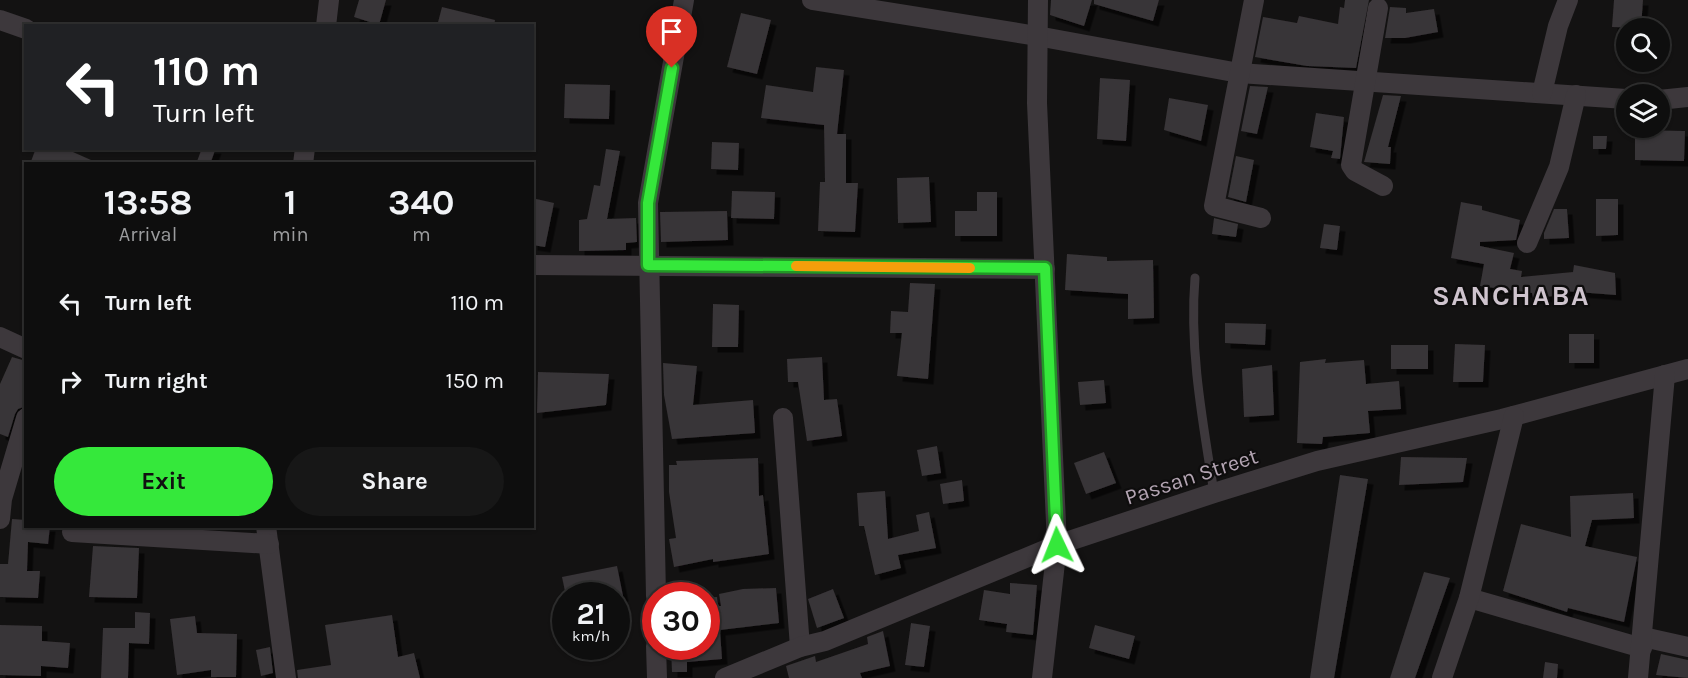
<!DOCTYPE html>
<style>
:root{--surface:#0e0e0e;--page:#171717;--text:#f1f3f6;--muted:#9b9c9e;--line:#2e2e2e;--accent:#35e83b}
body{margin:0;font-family:Karla,sans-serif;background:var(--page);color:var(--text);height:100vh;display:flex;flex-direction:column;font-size:22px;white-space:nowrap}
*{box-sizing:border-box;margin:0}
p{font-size:20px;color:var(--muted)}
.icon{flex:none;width:33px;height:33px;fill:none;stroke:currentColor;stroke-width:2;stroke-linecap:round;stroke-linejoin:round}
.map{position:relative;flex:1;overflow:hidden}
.side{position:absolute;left:24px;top:162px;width:510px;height:366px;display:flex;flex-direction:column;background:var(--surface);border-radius:0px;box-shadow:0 2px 4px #0004,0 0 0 2px var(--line)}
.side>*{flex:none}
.top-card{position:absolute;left:24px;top:24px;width:510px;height:126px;border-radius:0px;box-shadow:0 2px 4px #0004,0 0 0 2px var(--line);background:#202124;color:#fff;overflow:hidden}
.controls{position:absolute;left:1616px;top:18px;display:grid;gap:12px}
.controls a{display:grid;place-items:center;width:54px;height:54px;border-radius:50%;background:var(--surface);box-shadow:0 2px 4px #0004,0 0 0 2px var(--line);font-size:30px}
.speed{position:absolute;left:552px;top:582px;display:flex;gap:12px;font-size:30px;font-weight:700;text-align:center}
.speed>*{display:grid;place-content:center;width:78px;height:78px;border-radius:50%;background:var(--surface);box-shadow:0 2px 4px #0004,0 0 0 2px var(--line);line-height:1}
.speed small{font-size:15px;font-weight:400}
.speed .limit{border:9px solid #d22;background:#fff;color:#111}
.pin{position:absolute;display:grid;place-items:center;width:51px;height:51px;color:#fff;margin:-62px -26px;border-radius:50% 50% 50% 0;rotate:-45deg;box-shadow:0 0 6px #0007}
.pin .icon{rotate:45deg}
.me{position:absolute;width:66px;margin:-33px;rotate:358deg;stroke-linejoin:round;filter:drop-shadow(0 0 4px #0008)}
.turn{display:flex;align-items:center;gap:21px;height:126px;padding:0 30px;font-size:27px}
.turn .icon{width:78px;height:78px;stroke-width:2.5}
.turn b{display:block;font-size:42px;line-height:51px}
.eta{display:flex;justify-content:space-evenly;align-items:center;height:102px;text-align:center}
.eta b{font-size:36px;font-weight:700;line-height:42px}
.button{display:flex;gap:12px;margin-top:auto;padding:12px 30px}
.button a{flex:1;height:69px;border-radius:36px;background:var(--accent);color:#111;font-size:24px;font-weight:700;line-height:69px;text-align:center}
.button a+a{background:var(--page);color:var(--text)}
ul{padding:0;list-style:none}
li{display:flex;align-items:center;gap:18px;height:78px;padding:0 30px}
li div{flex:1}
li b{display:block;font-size:22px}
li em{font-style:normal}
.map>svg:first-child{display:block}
</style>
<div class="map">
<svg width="1688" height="678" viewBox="0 0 1688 678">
<defs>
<filter id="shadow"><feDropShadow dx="5.5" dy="5.5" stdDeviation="0" flood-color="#0009"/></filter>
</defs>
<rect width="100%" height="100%" fill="#131212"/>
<g fill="#383437" filter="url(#shadow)">
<path d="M359,0h27l-7,25 -25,-8z"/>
<path d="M1051,0h41l-8,26 -34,-11z"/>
<path d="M1094,0h65l-6,21 -59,-17z"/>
<path d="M1345,0h24l-13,68 -49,-2 -52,-9 8,-40 34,6 2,-7 39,8 2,-17 4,1z"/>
<path d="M1614,0h29l-2,28 -29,-1z"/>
<path d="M442,7l53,13 -1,6h-57z"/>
<path d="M1390,7l16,1v5l28,-4 4,23 -33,6h-20z"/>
<path d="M741,13l30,7 -14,54 -30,-7z"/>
<path d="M816,67l28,3 -7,64h9v49h12l-3,49 -37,-1 2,-49h5l-1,-57 -63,-7 5,-33 47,7z"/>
<path d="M1100,78l30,2 -4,61 -29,-2z"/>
<path d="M565,84l45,1 -1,34 -45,-1z"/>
<path d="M1250,86l18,1 -11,47 -16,-3z"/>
<path d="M1383,95l18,1 -13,51h3l-1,17 -26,-2z"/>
<path d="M1169,98l39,7 -7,36 -37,-11z"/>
<path d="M1316,113l28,4 -4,42 -9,-1 2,-7 -23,-4z"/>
<path d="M1635,130l50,1 -1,30 -49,-1z"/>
<path d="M1593,136h14l-1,13h-13z"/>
<path d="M712,142l27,1 -1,27 -27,-1z"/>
<path d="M36,148h28l36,16h-70z"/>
<path d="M202,148h14l-6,16h-14z"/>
<path d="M606,149l14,2 -13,68 29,-1 1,24 -11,1v7l-47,1v-31l8,-1 7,-34 6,1z"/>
<path d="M1236,156l18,4 -8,42 -18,-5z"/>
<path d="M929,177l2,45 -33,1 -1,-45z"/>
<path d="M732,191l43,1 -1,27 -43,-1z"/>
<path d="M977,192h20v44h-42v-25h22z"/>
<path d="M532,198l22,5 -9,44 -13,-2z"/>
<path d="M1596,199h22v36l-22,1z"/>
<path d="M1461,202l21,4v4l38,10 -4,20 -36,2v4l34,7 -4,16 12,2 -1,6 52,-5 1,-7 41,8 1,22 -52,-4 1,4 -32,3 -1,-5 -52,-7 4,-22 -33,-6z"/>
<path d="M1554,209h13l2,29 -25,1v-6z"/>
<path d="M727,211l1,29 -67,2 -1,-30z"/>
<path d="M1214,218l24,6 -2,13 -24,-3z"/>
<path d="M1324,224l16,2 -3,24 -17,-2z"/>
<path d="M1067,254l40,3v4l46,-1 1,58 -26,1v-25l-63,-4z"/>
<path d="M910,283l25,1 -7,95 -31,-3 5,-43h-12l1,-22 17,1z"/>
<path d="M713,304l26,1 -1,42h-26z"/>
<path d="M1225,323l41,1 -1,21 -40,-2z"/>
<rect x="1569" y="334" width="25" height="29"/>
<path d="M1455,344l30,1 -2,37h-30z"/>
<rect x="1391" y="345" width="37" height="24"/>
<path d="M12,357l14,4v45l-8,3 -3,5 -7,23 -8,-3v-50z"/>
<path d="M822,357l2,43 13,-1 5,37 -35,5 -9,-59h-10l-1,-23z"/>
<path d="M1326,359l-1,4 39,-3 2,24 33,-3 2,28 -33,2 2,22 -47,4 -1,7 -25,-1 3,-81z"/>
<path d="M663,363l34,3 -4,39 60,-5 2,33 -83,6 -8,-44z"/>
<path d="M1272,365l2,50 -30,2 -2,-48z"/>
<path d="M538,372l71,2 -3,31 -69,8z"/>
<path d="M1104,380l2,23 -26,2 -2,-23z"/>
<path d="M937,446l4,27 -19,3 -5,-26z"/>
<path d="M1104,452l12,31 -30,11 -12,-31z"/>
<path d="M1401,457l66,1 -4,24 -64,3z"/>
<path d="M758,458l1,38 4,-1 6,59 -56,8v-3l-39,8 -5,-28 7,-1 -7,-46v-27h8l-1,-4z"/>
<path d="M1340,475l28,4 -34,199h-24z"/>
<path d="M962,480l2,21 -21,3 -3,-20z"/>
<path d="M885,491l3,48 31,-8 -3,-16 13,-3 7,36 -38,7 3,13 -26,7 -11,-49h-5l-2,-33z"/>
<path d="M1633,493l1,25 -42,2 -7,26 52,11 -13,65 -56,-14 -1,4 -64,-21 18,-67 50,13 -1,-41z"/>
<path d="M12,519l14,1v6h24l-2,18 -20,-2 -1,29h13l-2,27 -38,-1v-33h8z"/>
<path d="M93,546l46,2 -2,50 -48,-1z"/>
<path d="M617,566l6,30h-57l-4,-19z"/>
<path d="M1424,572l26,6 -35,100h-25z"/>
<path d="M1010,583l27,2 -4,50 -27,-3 1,-8 -28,-4 5,-30 26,4z"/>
<path d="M776,588l3,35 -59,7 2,29 -35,3v10h-15l-1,-26h35v-48l11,-1 1,9h3l-2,-12 24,-5z"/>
<path d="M833,589l11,29 -27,10 -9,-29z"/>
<path d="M135,612l15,1 -1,31 -20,-1 -1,35h-27l2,-50h32z"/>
<path d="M392,615l6,42 16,-4 6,25h-122l-1,-8 34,-5 -6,-40z"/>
<path d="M195,616l2,17 40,1 -1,43h-25v-7l-34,5 -7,-56z"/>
<path d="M911,623l19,3 -6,41 -19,-2z"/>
<path d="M0,625l42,1v15l28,2 -2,25 -27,-2v10l-41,-1z"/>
<path d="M1095,625l40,11 -6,23 -40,-11z"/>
<path d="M883,631l7,35 -30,7 2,5h-73l-3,-12 29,-10 1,6 52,-18 -1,-7z"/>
<path d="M270,647l3,26 -12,3 -5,-26z"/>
<path d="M1661,654l27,6v18l-32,-3z"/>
<path d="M1545,662l13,2 -1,14h-14z"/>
</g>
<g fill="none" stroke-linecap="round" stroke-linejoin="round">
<path stroke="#3d383c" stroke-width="9" d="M1195,278c-6,72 8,145 19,215"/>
<g stroke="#3d383c" stroke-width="20">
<path d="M812,0l225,36 202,37 387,26"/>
<path d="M1038,0l-1,103 20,442 -15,133"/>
<path d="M1254,0l-40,206 47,12"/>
<path d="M1378,8l-27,157 4,6 28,15"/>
<path d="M0,20l26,9"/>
<path d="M326,26l3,-26"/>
<path d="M1542,93l16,-67 10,-26"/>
<path d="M1659,100l29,-3"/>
<path d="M303,164l2,-16"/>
<path d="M1527,243l32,-76 17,-72"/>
<path d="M532,265l513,4"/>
<path d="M0,337l26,12"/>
<path d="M783,418l17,229"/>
<path d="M0,519l2,-20 24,-81"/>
<path d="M266,526l20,152"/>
<path d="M72,532l197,12"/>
<path d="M656,596l-8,-393 36,-203"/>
<path d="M1469,598l173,50"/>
<path d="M1643,637l45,10"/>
<path d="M656,646l1,32"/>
<path d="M725,678l75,-31 25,-6 232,-96 157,-52 103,-32 185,-42 186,-50"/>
<path d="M1442,678l27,-80 45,-182"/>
<path d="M1638,678l27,-303"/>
</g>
</g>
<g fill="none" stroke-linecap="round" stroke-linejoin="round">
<defs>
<path id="route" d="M672,68l-24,135v62l397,3 12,277"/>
</defs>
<use href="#route" stroke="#229726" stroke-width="15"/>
<use href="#route" stroke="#35e83b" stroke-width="10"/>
<path stroke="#f59e0b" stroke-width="10" d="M796,266l174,2"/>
</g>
<g text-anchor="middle" stroke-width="4.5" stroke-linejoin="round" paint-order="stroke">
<g font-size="22" fill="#b3a4b2" stroke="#0e0d0d">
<text transform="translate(1191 476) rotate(-18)" y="8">Passan Street</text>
</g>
<g font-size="28" font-weight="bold" letter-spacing="1.5" fill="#cfc4ce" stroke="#0e0d0d">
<text x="1511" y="305">SANCHABA</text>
</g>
</g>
</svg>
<div class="controls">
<a><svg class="icon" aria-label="search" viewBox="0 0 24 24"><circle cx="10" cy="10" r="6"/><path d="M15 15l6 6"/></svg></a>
<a><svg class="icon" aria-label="layers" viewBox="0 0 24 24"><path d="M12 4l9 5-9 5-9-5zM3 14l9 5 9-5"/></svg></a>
</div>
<div class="speed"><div>21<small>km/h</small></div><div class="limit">30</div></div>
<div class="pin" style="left:672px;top:68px;background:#d93025"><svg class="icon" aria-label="arrive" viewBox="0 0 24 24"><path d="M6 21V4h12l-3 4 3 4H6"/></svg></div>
<svg class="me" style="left:1057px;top:545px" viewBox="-20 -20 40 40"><path d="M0-17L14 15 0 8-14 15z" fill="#35e83b" stroke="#fff" stroke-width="4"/></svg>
<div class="top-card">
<div class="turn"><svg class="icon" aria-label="left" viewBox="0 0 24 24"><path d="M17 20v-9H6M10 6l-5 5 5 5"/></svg><div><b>110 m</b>Turn left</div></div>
</div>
<section class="side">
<div class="eta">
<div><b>13:58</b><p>Arrival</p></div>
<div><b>1</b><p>min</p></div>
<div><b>340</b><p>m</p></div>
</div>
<ul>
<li><svg class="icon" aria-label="left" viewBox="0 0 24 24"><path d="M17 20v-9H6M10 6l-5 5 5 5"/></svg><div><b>Turn left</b></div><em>110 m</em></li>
<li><svg class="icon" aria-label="right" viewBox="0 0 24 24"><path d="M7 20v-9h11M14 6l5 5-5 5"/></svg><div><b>Turn right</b></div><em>150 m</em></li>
</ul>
<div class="button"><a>Exit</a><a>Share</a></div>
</section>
</div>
